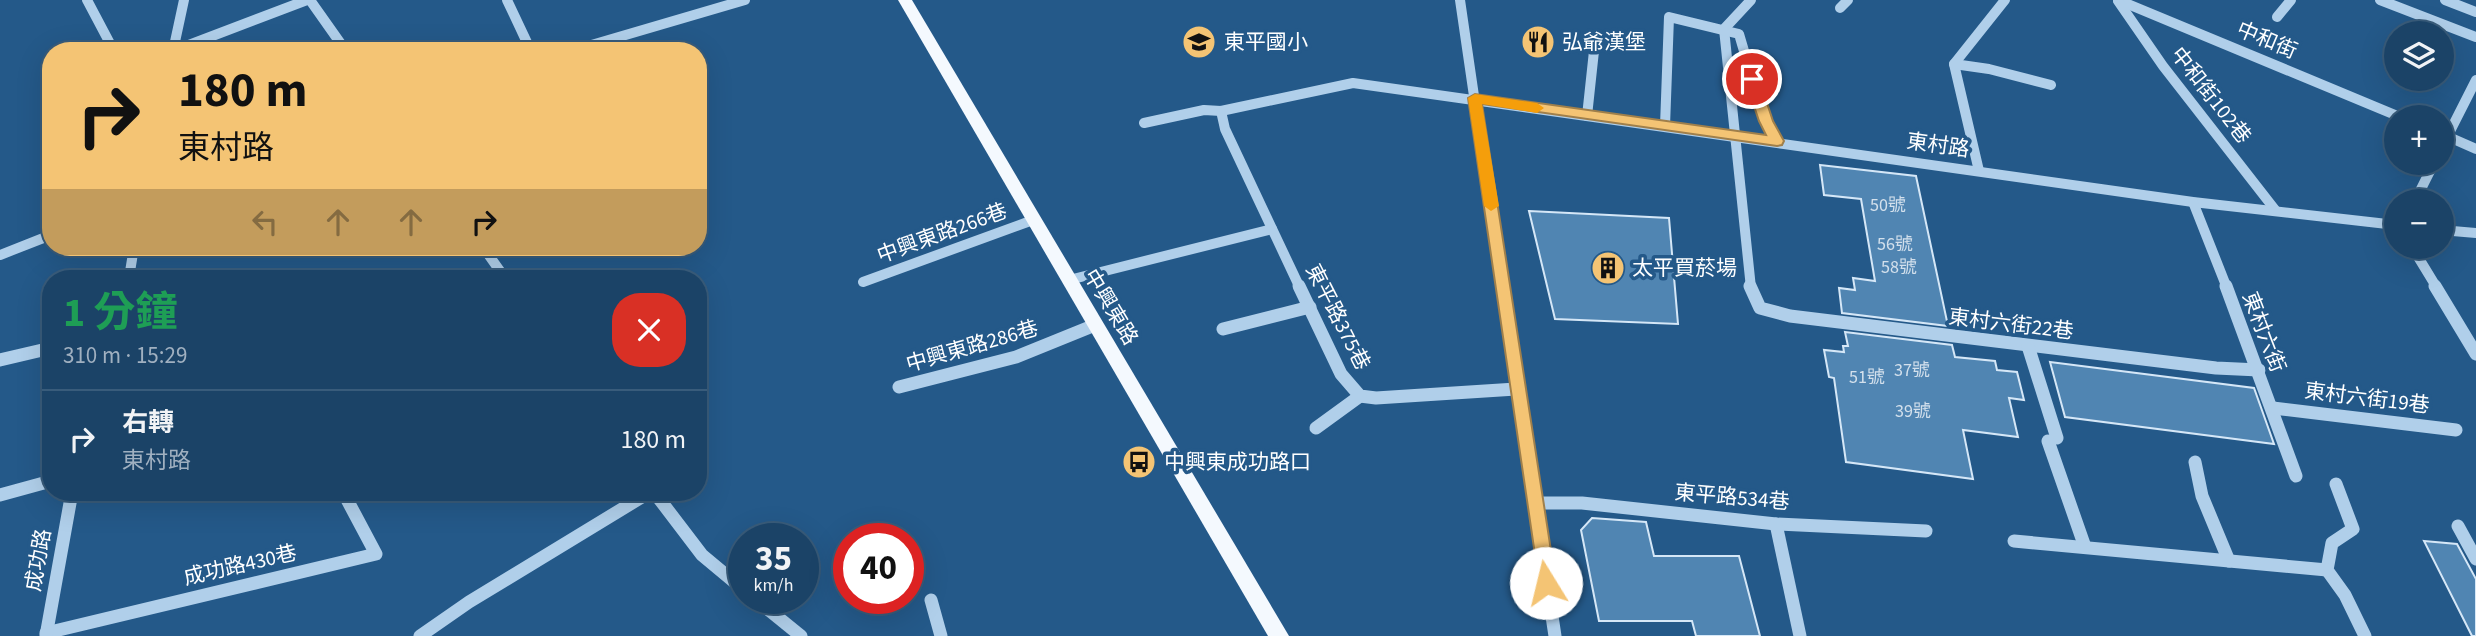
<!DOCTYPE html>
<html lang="zh-TW">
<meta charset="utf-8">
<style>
:root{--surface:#1b4367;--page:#284e70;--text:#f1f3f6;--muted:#a0b0c0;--line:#395c7b}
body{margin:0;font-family:"Source Sans 3","Noto Sans TC",sans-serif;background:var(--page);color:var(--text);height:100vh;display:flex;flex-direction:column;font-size:26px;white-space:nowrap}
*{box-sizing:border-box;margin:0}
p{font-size:23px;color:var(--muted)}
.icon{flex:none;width:38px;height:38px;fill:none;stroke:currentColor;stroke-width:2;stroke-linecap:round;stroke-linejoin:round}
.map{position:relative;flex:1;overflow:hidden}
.sheet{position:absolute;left:42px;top:270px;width:665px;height:231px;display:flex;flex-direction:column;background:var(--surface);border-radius:28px;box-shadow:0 7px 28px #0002,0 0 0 2px var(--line)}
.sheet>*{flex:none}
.banner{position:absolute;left:42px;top:42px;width:665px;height:214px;border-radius:28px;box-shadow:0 7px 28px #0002,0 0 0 2px var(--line);background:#f4c474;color:#111;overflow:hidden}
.fabs{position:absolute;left:2384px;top:21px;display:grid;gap:14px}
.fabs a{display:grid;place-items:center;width:70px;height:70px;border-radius:50%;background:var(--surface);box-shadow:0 7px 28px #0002,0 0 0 2px var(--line);font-size:35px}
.speed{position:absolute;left:728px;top:523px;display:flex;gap:14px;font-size:35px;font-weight:700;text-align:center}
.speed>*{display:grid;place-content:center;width:91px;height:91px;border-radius:50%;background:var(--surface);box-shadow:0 7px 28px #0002,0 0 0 2px var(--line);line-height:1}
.speed small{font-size:18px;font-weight:400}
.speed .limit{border:10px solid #d22;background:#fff;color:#111}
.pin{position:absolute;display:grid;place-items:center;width:60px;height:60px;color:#fff;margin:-30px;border:4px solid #fff;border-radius:50%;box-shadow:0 2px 7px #0007}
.me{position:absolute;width:77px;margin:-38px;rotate:351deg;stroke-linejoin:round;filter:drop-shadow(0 0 5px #0008)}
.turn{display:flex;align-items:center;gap:24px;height:147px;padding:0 21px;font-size:32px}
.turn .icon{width:91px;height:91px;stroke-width:2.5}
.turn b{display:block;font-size:49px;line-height:60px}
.lanes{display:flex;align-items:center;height:66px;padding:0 21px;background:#0003;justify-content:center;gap:35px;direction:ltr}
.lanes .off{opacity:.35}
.round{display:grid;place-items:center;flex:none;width:74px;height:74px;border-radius:28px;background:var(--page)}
.head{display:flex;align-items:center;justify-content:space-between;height:119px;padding:0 21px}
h1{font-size:42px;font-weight:700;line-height:52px;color:#1e9e55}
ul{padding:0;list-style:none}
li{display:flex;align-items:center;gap:21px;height:98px;padding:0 21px;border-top:2px solid var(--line)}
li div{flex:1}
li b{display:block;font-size:26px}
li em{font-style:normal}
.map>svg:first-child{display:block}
</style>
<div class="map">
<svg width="2476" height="636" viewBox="0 0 2476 636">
<rect width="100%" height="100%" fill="#245989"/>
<g fill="#5085b2" stroke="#d5e7f7" stroke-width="2">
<path d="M1820,165l96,11 32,150 -106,-13 -3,-25 16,2 -2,-12 22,3 -14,-82 -37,-4z"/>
<path d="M1529,211l140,7 9,106 -123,-5z"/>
<path d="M1845,332l107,13 3,12 40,4 2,9 20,2 7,28 -15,-2 9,39 -55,-7 10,49 -127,-17 -12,-84 -5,-1 -5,-27 20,2 -1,-6h5z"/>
<path d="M2050,362l204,26 20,56 -209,-27z"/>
<path d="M1592,518l54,4 8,34h85l21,80h-64l-4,-15h-93l-18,-91z"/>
<path d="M2424,541l33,3 19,35v57h-4z"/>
</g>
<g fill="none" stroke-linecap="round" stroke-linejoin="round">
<g stroke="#b0cfea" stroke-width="10">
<path d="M87,0l27,51"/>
<path d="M310,0l36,51"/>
<path d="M507,0l24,51"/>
<path d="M1460,0l42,288"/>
<path d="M1751,0l-27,29 27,259"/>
<path d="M2118,0l282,117"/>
<path d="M2380,0l96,37"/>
<path d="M2445,0l31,12"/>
<path d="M2118,1l45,65 113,145"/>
<path d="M1840,8l8,-8"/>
<path d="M2277,17l14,-17"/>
<path d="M173,51l134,-51"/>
<path d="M173,51l11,-51"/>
<path d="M571,51l174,-51"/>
<path d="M1954,64l35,5 62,16"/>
<path d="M1221,111l4,18 75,159"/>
<path d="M1587,116l7,-65"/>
<path d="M1144,123l60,-13 17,1 132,-28 840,119 203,23"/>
<path d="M1665,126l4,-109 70,17 20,68 18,39"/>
<path d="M2442,134l34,15"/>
<path d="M2441,149l35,-69"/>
<path d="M1979,171l-25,-107 51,-64"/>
<path d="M2415,201l19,-38"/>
<path d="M2193,202l34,86"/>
<path d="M2441,230l35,3"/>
<path d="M483,247l22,31"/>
<path d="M2412,247l25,41"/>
<path d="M0,255l51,-20"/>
<path d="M129,278l5,-31"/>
<path d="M1069,280l203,-51"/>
<path d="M863,282l170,-62"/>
</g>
<g stroke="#b0cfea" stroke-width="13">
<path d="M1299,286l42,88 19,22 16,2 140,-9"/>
<path d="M1502,286l53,350"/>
<path d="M1750,286l10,22 30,8 426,52 43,2"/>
<path d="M2226,286l70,190"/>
<path d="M2435,286l41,68"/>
<path d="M1223,329l87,-22"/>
<path d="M2028,346l29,92"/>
<path d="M0,360l51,-12"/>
<path d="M899,387l117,-30 79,-32"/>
<path d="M2273,408l183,22"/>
<path d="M1316,428l44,-32"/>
<path d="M2048,441l37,106"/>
<path d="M2195,462l7,34 27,65"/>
<path d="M2336,484l17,45 -21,14 -5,27 18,25 20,41"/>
<path d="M654,492l48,63 42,35"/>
<path d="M0,495l51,-14"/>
<path d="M1534,503h48l194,21 150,7"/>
<path d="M1776,524l24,112"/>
<path d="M2458,526l18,33"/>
<path d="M2014,541l313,29"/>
<path d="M754,598l47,38"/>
<path d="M931,600l10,36"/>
<path d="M46,633l330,-79 -33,-62"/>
<path d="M46,636l26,-144"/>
<path d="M420,636l49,-34 181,-110"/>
</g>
<path fill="#f4f9fe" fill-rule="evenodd" d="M898,0h14l377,636h-21z"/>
</g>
<path fill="#f4c474" stroke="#9f7f4b" stroke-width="2" d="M1752,75l7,4 14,42 11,20 -2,4 -5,1 -295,-42 74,479 -3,6 -7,2 -6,-2 -72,-491 7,-4 291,41 -7,-14 -14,-42z"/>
<path fill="#f59e0b" d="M1475,94l62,9 7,5 -7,5 -55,-9 17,102 -8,5 -7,-5 -16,-108z"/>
<defs>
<symbol id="school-disc" viewBox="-11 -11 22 22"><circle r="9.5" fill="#f4c474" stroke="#245989"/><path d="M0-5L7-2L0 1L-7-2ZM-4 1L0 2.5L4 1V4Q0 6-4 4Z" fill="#111"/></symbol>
<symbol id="restaurant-disc" viewBox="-11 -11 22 22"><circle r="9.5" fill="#f4c474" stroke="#245989"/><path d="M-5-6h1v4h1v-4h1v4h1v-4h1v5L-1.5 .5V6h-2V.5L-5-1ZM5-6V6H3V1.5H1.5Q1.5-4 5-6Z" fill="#111"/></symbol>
<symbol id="building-disc" viewBox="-11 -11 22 22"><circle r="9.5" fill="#f4c474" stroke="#245989"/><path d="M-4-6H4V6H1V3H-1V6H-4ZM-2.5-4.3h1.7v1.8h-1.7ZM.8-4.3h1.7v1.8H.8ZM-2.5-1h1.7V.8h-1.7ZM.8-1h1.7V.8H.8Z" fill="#111"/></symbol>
<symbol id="bus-disc" viewBox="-11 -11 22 22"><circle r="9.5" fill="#f4c474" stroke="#245989"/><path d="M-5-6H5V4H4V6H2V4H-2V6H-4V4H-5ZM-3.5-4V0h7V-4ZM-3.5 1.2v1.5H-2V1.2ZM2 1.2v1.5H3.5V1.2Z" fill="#111"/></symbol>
</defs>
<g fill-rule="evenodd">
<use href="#school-disc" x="1180" y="23" width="38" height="38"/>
<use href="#restaurant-disc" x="1519" y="23" width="38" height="38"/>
<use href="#building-disc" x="1589" y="249" width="38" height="38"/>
<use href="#bus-disc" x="1120" y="443" width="38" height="38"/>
</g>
<g text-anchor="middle" stroke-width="7" stroke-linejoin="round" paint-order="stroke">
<g font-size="18" fill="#d3e0ec">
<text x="1888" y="211">50號</text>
<text x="1895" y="250">56號</text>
<text x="1899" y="273">58號</text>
<text x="1912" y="376">37號</text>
<text x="1867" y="383">51號</text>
<text x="1913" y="417">39號</text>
</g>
<g font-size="21" fill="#fff" stroke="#245989">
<text transform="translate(2267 40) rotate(23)" y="7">中和街</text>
<text transform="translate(2211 95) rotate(52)" y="7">中和街102巷</text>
<text transform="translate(1938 145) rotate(8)" y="7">東村路</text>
<text transform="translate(942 233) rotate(-20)" y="7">中興東路266巷</text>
<text transform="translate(1111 307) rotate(59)" y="7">中興東路</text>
<text transform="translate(1338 317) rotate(63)" y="7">東平路375巷</text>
<text transform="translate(2011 324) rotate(7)" y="7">東村六街22巷</text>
<text transform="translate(2264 332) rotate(69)" y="7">東村六街</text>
<text transform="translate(972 346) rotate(-16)" y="7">中興東路286巷</text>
<text transform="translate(2367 398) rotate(7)" y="7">東村六街19巷</text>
<text transform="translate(1732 497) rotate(5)" y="7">東平路534巷</text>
<text transform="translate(38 560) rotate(-80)" y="7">成功路</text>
<text transform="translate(240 565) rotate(-13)" y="7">成功路430巷</text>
</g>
<g font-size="21" fill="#fff" stroke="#245989" text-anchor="start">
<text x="1224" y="49">東平國小</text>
<text x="1562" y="49">弘爺漢堡</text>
<text x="1632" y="275">太平買菸場</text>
<text x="1164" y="469">中興東成功路口</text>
</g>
</g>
</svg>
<div class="fabs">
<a><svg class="icon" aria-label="layers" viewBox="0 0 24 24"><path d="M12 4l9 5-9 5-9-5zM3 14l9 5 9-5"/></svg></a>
<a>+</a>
<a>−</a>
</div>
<div class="speed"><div>35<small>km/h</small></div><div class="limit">40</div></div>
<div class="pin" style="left:1752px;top:79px;background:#d93025"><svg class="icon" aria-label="arrive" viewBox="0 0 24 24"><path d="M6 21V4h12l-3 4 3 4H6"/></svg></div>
<svg class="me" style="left:1546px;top:583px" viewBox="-20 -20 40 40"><circle r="19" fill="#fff"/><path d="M0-13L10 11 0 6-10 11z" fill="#f4c474"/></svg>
<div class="banner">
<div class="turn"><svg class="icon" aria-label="right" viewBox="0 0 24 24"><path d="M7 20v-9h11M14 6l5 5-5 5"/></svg><div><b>180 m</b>東村路</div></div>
<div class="lanes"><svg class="icon off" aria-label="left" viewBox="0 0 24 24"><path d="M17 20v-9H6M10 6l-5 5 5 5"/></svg><svg class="icon off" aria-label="ahead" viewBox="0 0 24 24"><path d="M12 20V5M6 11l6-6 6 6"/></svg><svg class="icon off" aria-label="ahead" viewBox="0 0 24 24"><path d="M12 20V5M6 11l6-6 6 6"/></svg><svg class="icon" aria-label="right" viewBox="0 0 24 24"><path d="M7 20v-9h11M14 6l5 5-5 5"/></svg></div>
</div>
<section class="sheet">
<div class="head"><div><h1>1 分鐘</h1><p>310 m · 15:29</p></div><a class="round" style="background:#d93025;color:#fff"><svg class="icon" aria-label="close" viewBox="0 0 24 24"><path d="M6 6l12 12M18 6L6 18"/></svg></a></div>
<ul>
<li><svg class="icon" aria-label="right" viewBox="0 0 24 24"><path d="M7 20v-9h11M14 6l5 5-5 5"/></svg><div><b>右轉</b><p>東村路</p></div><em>180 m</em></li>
</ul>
</section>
</div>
